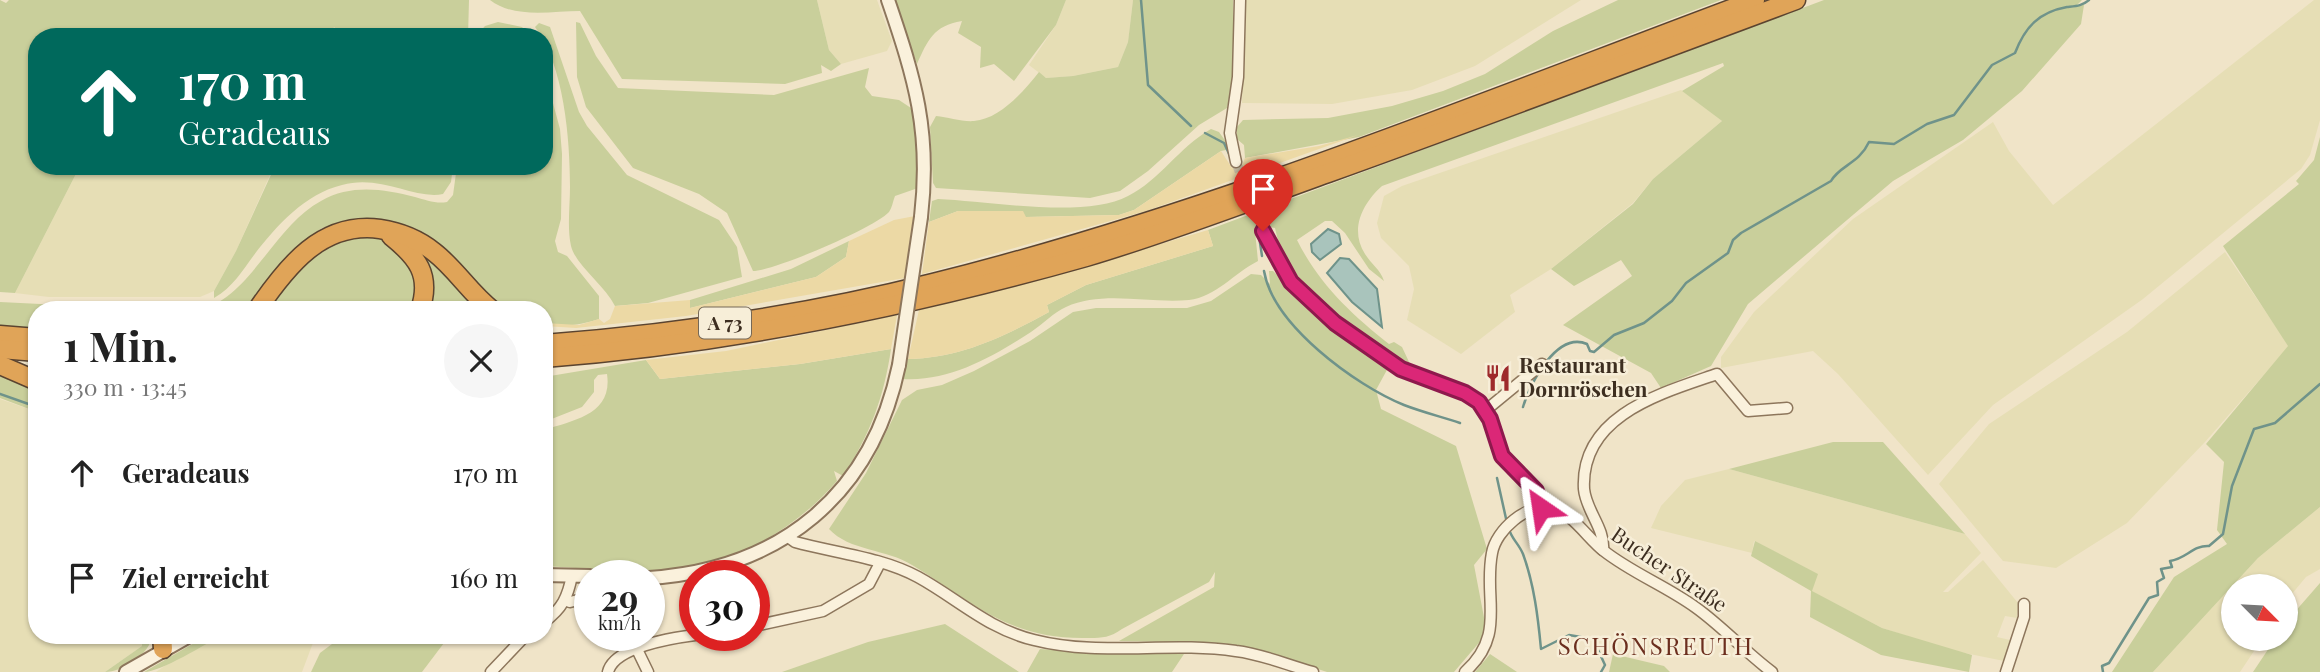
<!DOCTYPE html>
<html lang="de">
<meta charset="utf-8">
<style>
:root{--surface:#fff;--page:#f6f6f6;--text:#222;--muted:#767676}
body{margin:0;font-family:"Playfair Display",serif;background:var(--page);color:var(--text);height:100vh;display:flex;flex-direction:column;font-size:26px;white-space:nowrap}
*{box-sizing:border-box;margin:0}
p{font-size:23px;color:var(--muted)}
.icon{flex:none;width:38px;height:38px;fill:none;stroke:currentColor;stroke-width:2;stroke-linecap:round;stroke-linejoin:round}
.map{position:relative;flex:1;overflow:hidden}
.side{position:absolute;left:28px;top:301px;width:525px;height:343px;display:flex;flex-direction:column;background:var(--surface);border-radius:28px;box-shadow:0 2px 5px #0004}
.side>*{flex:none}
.guide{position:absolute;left:28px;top:28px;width:525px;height:147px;border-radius:28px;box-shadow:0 2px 5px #0004;background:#00695c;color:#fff;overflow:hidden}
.needle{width:46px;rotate:114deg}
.tools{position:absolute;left:2221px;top:574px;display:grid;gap:14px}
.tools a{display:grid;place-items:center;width:77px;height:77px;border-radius:50%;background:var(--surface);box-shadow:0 2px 5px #0004;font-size:35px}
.speed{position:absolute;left:574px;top:560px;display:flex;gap:14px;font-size:35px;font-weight:700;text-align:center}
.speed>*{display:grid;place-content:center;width:91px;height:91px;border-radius:50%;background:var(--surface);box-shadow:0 2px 5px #0004;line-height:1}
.speed small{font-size:18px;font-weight:400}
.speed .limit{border:10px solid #d22;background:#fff;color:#111}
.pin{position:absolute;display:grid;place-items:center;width:60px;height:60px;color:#fff;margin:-72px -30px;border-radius:50% 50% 50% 0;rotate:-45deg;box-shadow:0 0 7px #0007}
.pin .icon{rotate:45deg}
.me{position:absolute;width:77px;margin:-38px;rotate:328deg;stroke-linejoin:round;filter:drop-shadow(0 0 5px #0008)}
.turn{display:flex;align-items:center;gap:24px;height:147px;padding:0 35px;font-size:32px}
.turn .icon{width:91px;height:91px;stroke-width:2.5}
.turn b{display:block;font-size:49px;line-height:60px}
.round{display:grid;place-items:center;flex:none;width:74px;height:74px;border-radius:37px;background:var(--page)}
.overview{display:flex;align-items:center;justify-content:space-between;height:119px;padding:0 35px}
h1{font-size:42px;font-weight:700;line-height:52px}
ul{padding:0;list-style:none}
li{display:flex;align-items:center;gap:21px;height:105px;padding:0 35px}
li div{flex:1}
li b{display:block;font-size:26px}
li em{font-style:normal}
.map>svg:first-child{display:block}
</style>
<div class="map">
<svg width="2320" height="672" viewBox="0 0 2320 672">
<rect width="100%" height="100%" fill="#f0e4c8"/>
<g fill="#e6deb5">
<path d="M817,0h60l15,41 -5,10 -46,13 -12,-14z"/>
<path d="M1066,0h67l-5,42 -10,25 -45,9 -27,2 -17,-13 27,-40z"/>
<path d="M1245,0h336l-106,66 -63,24 -80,14 -90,-1z"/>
<path d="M2314,0h6v120l-10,35 -9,14 -158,130 -150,106 -65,70 -90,-101 -25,-23 -92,17v-11l33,-45 99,-93 140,-97 16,29 44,54z"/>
<path d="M1681,90l41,31 -69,58 -20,24 -82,66 -41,26 5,17 -54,42 -54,-34 7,-31 -5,-23 -28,-28 -4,-15 7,-27 18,-10z"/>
<path d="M80,166h194l-38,85 -22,40 -14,6h-151l-34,-4z"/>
<path d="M2225,252l64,94 -84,96 -78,81 -71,45 -53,-7 -64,-77 50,-60 138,-92z"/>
<path d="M0,399l37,13v223h105v11l-37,26h-105z"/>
<path d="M1729,469l236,65 16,19 -38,39h5l35,-32 35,43 -1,15 -12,-2 -8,21 13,3 -6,21 -54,-11 -68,-22 -71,-37 6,-17 -63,-33 -2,12 -101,-25 10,-22 24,-26z"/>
<path d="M2320,507v62l-14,8 -20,24v-15h-53v53h29l-22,33h-87l105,-114z"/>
<path d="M223,635h93l-14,37h-146l20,-14z"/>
</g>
<g fill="#c9cf9b">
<path d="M0,0l6,3 3,-3h460l-1,37h-127l-7,-10 -3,10h-294v129h43l-65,127 -15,-1z"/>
<path d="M490,0h327l12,50 12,14 -10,7 -10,-6 1,8 -37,11 -163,-5 -42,-68c-28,0 -66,8 -90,-11z"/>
<path d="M894,0h172l-10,25 -42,56 -20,-17 -14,4 1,-21 -23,-14 4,-12c-29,5 -34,19 -45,43z"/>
<path d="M1133,0h100v83l-6,25 -28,17 -51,46 -28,20 -30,7 -154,-10 -3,-5 -3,-56 6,-11c12,1 26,6 38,5 26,-2 50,-30 65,-49l7,6 27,-2 45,-9 10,-25z"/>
<path d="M1618,0h103l-362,137 -114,21 -1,-13 -7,-6v-12l6,-7 85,-2 64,-12 51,-15 42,-17 68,-43z"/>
<path d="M1824,0h258l-5,5h7l-3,19 -59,67 -59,49 -70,41 -145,123 -37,62 -50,22 -10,-15 -88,-48 69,-49 -11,-16 -47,26 -23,-17 82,-65 20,-25 69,-58 -40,-30 42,-25 -1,-3 -341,123c-19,17 -33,43 -17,68 7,11 15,15 19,27l-15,-12 -24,-36 -13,-12h-7l-28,19c22,44 54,74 92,104l5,-2 8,5 8,17c-21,4 -99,-64 -114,-82 -7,-8 -13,-19 -18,-28l1,-9 -4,-17 -9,-2 -11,5 3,30c-24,12 -42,36 -69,39 -39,4 -86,-10 -123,7 -12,5 -23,17 -35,25 -38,25 -82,50 -128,47l5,-20c53,-1 95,-22 141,-47l-2,-7 39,-20 127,-39 -5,-16z"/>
<path d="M498,22l24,5 10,10h-57l10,-11z"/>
<path d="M576,22l4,1 16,33 22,32 156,7 95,-27 -4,19 7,9 27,4 15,10 6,42 -2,36 -23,8c-2,5 -3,12 -6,16 -13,15 -115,59 -136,59l-26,-58 -28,-19 -66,-26 -47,-61 -9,-30z"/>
<path d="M539,23l11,4 29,85 8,14 40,49 92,45 18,27 5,30 -94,26 -33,3c-11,-22 -39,-40 -44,-60 -4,-18 -1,-41 -1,-59 0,-48 -6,-122 -35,-160z"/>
<path d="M544,70l16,59 2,25 -1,65 -6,22 3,11 9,4 32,40v23c-19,6 -36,9 -55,4v-13h-40l-119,-88 -28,-3 -35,9 -14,10 -61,72h-54c53,-3 79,-83 128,-109 30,-17 62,-12 94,-4 11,3 21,7 32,5l6,-7 4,-29h87z"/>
<path d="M1211,129l8,3 12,17 -10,2 -87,59 -15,5 -93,2 -68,-6 -29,11 3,-21 6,-2c50,2 148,20 190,-3 32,-16 51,-49 83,-67z"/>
<path d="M2320,137v370l-62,51 -105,114h-41l62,-95 53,-33 -10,-14 7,-68 -18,-18 82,-98 -65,-100 76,-62 -3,-3 18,-21z"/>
<path d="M275,166h178l-2,16 -8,12c-28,6 -62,-20 -101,-9 -37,9 -65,40 -88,70 -12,16 -21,32 -40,43v-7l22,-40z"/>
<path d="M362,233l33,11 22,32 -4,34h-148l45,-54 19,-14z"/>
<path d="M849,241l-3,16 -30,20 -126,31v-8l101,-31z"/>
<path d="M419,248l63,62h-54z"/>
<path d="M1269,271h4l62,60 53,37 -12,22 5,19 75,37 31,103 -13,16 12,63 -3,10 -29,34h-127l-67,-22 -38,-7 -103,-2 95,-54 1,-15 -6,10 -87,47c-14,10 -23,9 -40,9 -76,0 -110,-37 -170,-73 -25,-16 -63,-14 -83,-36l37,-56 36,-73 15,-10 25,-5 32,-14 56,-30 43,-29 23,-4h91l24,-7 40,-27 10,1 9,9z"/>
<path d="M0,302l162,8h-125v18l-37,-3z"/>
<path d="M891,349c-7,48 -21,86 -48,127l-9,-5 3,10c-43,50 -107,86 -174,90 -39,2 -79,-3 -119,-5v-136c31,-10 69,-16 63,-56l-9,1 -4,5v12l-12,15 -38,15v-45l102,-17 14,19 140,-15z"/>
<path d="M0,372l37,16v24l-37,-14z"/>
<path d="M1833,442h50l82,92 -236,-65z"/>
<path d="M1755,541l63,33 -6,17 70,37 90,27 -3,17 -88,-17 -71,-38 1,-26 -60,-35z"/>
<path d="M2320,583v89h-67l22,-33h11v-17z"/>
<path d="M945,624l74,48h8l13,-23 75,5h69l-12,18h-390l86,-30z"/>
<path d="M142,635h10c-1,19 -30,37 -47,37l37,-26z"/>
<path d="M208,635h15c-18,9 -62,37 -79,37z"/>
<path d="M344,635h106l-28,37h-111l9,-19z"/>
<path d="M1490,654l27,18h-42z"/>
<path d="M1613,654l51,12 6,6h-61z"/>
</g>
<g fill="#ecd9a5">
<path d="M1358,135l-212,76 -224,63 7,-52 29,-11h65l3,6 93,-2 15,-5 87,-59 11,17h9l4,-10 74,-12z"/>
<path d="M915,216l-10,62 -219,38 -110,12 -32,-2v-3l35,2 20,-6 5,4 6,-4 5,-13 75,-6v8l126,-31 30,-20 3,-16 45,-21z"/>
<path d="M1208,230l5,16 -127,39 -39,20 2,7c-46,25 -88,46 -141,47l11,-49 116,-29z"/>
<path d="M897,315l-6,34 -91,15 -140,15 -14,-19 80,-9z"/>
</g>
<g fill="#a9c4bc" stroke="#6f938a" stroke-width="2">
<path d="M1328,229l11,5 2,10 -21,16 -8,-8 -1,-8z"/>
<path d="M1340,258l9,1 28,30 5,38 -30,-25 -25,-29z"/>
</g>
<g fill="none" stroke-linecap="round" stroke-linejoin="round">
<g stroke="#6f938a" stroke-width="2.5">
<path d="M1141,0l7,85 43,41"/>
<path d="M1205,133l19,10 7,15"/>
<path d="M1259,236l3,20"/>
<path d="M1264,271c9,54 91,114 140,134 18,7 38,12 56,18"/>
<path d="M0,394l37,13"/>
<path d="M1523,407c7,-24 34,-76 64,-63l3,7 4,1 20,-17 30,-12 28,-22 14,-18 42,-30 5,-13 8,-7 90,-52c9,-16 28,-17 38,-39l25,2 33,-20 27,-9 38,-50 23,-12c10,-26 24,-41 52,-46 9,-1 15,-1 22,-7"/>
<path d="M1497,478l10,45"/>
<path d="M1509,529c2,9 10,15 14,25 11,30 15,63 18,95l28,-14 24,4 12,26 -4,7"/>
<path d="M2103,672l-1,-6 7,-3 40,-65 9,-3 -1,-13 7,-4 -3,-9 11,-2 -2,-6c16,-2 23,-16 39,-15l14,-12 9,-48 22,-57 21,-6 45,-39"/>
</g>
<path stroke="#ccc0a6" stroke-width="10" stroke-dasharray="10 5" stroke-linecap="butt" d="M1236,162l27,69"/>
<defs>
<g id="minor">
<path d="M1236,162l-6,-29 8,-56 2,-77"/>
<path d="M1263,231l28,51 44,41 65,46 65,24 14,9 11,17 12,37 34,35 5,17"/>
<path d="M1486,410l56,-46"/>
<path d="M788,537l7,5c40,11 86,15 123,35 40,22 70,52 116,63 67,17 134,1 202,11 26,3 51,14 77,21"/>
<path d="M1603,550c2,-22 -17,-39 -19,-61 -4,-74 78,-96 133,-115l31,37 39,-3"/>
<path d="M565,600l5,2 20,-5"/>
<path d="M544,622c18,-13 24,-25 28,-47"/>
<path d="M754,626l69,-15 46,-27 11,-21"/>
<path d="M630,635l18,37"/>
<path d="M491,672l35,-37"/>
<path d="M608,672c6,-25 64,-34 87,-37"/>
<path d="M1465,672c42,-38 18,-73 27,-119 4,-23 35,-50 59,-45 21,4 37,31 53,43 28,22 62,35 91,56 27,19 50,45 77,65"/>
<path d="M2006,672l18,-55v-13"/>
</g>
<g id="tertiary">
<path d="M888,0c27,79 43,132 33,217"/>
<path d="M544,575l46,1"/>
<path d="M649,578c132,-9 223,-83 250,-213"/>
<path d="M126,672l65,-37"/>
</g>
<g id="motorway">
<path d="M391,236c26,21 41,39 29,74"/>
<path d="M257,310c30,-44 65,-89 123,-81 20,3 39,11 54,23 22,17 36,41 58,58"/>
<path d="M0,335l37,3"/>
<path d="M544,344c130,-10 262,-29 389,-61 281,-70 551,-182 822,-283"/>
<path d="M0,349l37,3"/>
<path d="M544,358c184,-14 365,-51 542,-101 81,-24 161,-55 242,-84 156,-56 312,-115 468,-173"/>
<path d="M0,365l37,16"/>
<path d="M162,635l1,14"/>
</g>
</defs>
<use href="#minor" stroke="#8d765c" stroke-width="13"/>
<use href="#tertiary" stroke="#8d765c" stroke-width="16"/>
<use href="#motorway" stroke="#5b4430" stroke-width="21"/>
<use href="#minor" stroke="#faf1dc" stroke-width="10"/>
<use href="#tertiary" stroke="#faf1dc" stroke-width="12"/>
<use href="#motorway" stroke="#e0a458" stroke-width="18"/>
<defs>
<path id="tertiary-bridge" d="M899,365l22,-148"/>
</defs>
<use href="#tertiary-bridge" stroke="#8d765c" stroke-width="16" stroke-linecap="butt"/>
<use href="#tertiary-bridge" stroke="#faf1dc" stroke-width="12"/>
</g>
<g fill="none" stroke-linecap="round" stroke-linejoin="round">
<defs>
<path id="route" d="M1263,231l28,51 44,41 66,46 64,24 14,9 11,17 12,37 34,35 5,17"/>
</defs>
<use href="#route" stroke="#8e194d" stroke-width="18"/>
<use href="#route" stroke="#db2777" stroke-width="12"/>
</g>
<defs>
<symbol id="restaurant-bare" viewBox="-9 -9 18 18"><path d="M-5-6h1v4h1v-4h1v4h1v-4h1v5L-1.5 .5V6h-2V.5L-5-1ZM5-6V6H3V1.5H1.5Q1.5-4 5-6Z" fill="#9e2a2b" stroke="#f7eed8" stroke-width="2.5" paint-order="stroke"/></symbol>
</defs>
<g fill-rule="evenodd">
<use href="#restaurant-bare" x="1479" y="359" width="38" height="38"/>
</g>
<g text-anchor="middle" stroke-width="5" stroke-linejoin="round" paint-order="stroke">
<rect fill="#f7eed8" stroke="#756857" stroke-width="2" x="699" y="307.5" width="52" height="31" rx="5"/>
<g font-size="19" font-weight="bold" fill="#3d2e20">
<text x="725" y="330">A 73</text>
</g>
<g font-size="21" font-weight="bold" fill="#3d2e20" stroke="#f7eed8" text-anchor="start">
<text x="1519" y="373">Restaurant<tspan x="1519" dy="24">Dornröschen</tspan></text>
</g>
<g font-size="21" fill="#3d2e20" stroke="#f7eed8">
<text transform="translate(1669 570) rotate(34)" y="7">Bucher Straße</text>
</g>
<g font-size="24" letter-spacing="2" fill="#6b2e1e" stroke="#f7eed8">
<text x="1656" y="655">SCHÖNSREUTH</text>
</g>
</g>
</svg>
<div class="tools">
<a><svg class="needle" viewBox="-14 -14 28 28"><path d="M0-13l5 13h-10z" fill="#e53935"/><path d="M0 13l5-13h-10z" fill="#767676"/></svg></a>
</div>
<div class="speed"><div>29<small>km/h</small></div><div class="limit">30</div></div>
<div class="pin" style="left:1263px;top:231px;background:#d93025"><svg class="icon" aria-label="arrive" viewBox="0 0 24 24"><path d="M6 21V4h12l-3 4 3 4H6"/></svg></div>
<svg class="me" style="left:1541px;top:508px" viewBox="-20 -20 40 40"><path d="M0-17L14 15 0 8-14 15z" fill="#db2777" stroke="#fff" stroke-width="4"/></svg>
<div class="guide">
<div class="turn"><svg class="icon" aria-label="ahead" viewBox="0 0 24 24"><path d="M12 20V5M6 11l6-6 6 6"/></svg><div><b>170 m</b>Geradeaus</div></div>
</div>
<section class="side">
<div class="overview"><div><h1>1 Min.</h1><p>330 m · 13:45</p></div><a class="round"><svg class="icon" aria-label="close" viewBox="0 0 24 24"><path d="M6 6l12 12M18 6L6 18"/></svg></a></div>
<ul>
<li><svg class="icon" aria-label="ahead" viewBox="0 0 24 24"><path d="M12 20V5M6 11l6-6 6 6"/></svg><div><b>Geradeaus</b></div><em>170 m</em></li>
<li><svg class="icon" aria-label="arrive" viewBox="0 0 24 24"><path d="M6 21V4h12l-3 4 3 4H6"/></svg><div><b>Ziel erreicht</b></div><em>160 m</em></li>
</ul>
</section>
</div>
